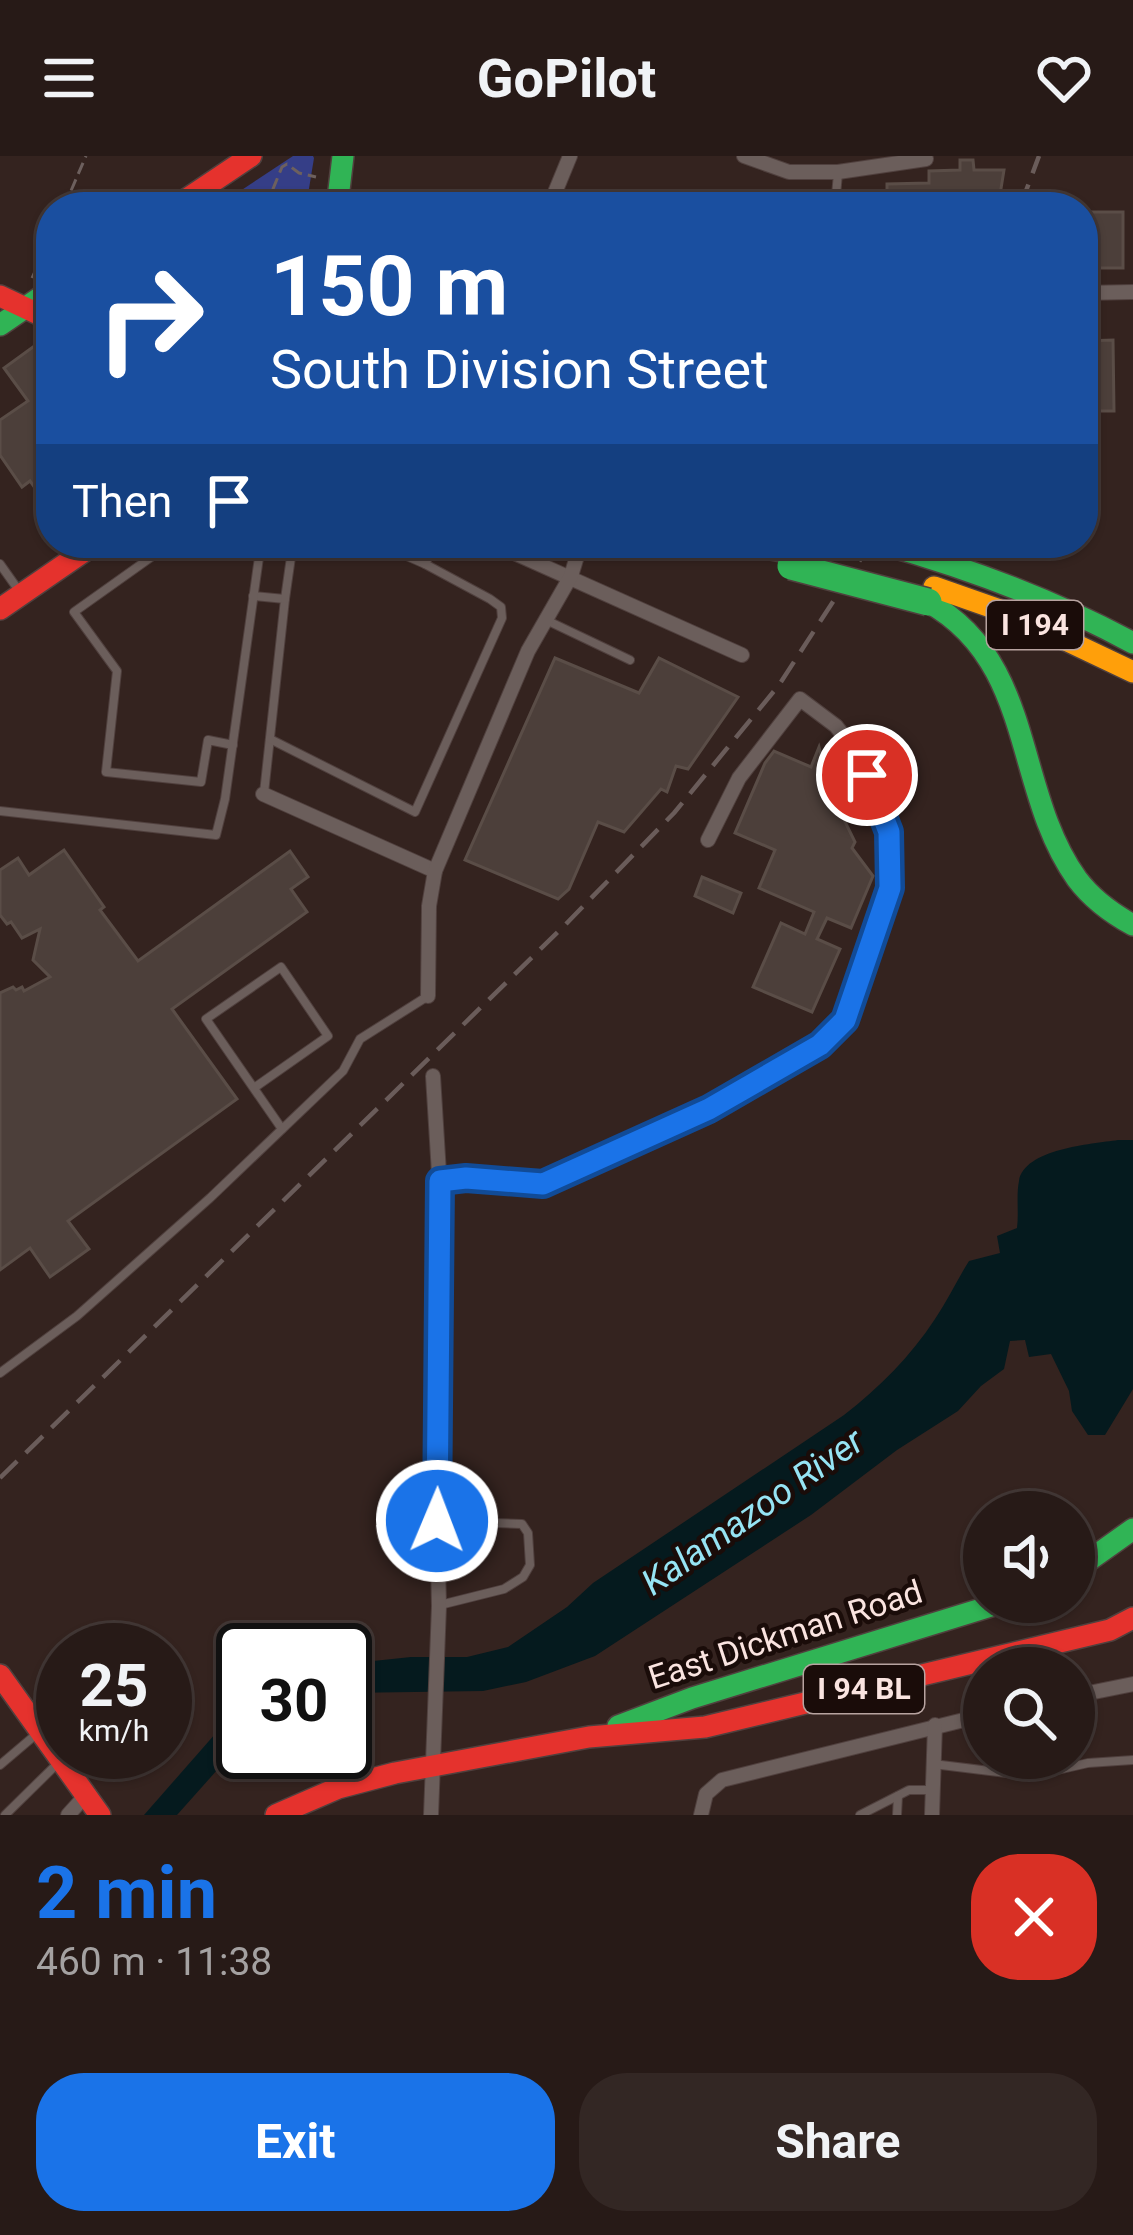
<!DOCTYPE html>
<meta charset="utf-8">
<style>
:root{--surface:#271a17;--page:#332724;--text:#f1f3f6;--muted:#a4a1a1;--line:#433836;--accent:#1a73e8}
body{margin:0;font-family:Roboto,sans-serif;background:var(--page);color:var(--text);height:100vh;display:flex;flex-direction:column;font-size:45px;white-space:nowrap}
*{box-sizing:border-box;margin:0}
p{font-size:39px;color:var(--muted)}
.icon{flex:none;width:66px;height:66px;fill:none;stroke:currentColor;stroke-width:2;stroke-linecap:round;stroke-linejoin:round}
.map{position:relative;height:1659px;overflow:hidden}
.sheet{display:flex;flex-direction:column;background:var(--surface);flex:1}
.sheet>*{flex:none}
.banner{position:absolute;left:36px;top:36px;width:1062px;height:366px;border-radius:48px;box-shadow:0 3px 9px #0004,0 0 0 3px var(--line);background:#1a4fa0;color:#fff;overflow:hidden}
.tools{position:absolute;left:963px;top:1335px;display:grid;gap:24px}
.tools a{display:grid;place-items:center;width:132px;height:132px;border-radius:50%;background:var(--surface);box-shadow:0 3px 9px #0004,0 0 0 3px var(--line);font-size:60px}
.speed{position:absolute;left:36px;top:1467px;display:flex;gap:24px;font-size:60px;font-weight:700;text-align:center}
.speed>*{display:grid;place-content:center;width:156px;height:156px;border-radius:50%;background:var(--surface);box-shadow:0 3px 9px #0004,0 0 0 3px var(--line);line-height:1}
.speed small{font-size:30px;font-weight:400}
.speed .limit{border:6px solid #111;border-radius:18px;background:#fff;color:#111}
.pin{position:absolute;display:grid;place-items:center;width:102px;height:102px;color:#fff;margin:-51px;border:6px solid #fff;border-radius:50%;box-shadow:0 3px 12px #0007}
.me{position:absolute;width:132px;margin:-66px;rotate:1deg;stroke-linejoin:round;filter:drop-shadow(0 0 9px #0008)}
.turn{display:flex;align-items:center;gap:42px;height:252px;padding:0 36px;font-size:54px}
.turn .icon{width:156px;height:156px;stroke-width:2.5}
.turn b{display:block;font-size:84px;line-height:102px}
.then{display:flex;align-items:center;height:114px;padding:0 36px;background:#0003;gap:24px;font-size:45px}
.round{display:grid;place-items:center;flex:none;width:126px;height:126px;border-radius:48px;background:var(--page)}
.head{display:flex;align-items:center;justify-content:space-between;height:204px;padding:0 36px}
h1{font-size:72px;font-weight:700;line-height:90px;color:var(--accent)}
.button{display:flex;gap:24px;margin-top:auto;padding:24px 36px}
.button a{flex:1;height:138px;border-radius:48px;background:var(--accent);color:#fff;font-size:48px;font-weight:700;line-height:138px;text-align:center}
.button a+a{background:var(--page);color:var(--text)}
header{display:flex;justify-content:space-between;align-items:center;height:156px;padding:0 36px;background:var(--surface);font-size:54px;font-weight:700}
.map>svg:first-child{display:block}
</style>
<header><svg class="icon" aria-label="menu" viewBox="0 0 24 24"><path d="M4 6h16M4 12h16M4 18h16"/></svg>GoPilot<svg class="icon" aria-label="heart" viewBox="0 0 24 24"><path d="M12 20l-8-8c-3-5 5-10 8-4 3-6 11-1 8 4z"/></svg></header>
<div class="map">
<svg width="1133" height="1659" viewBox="0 0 1133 1659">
<rect width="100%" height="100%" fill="#34231f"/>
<path fill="#353e87" d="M293,0h20l1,2 -8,49h-90z"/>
<g fill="#051a1e">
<path d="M1118,984h15v249l-28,46h-17l-16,-24 -3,-20 -18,-37 -22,3 -4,-17 -15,1 -6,28 -23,17 -23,25 -61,39 -86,65 -216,141 -69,26 -43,9 -138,2v-29l66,-7h56l41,-10 59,-40 26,-24 251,-168c36,-28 66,-58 91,-96 13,-19 22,-39 34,-58l31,-8 -3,-17 20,-8c2,-15 -1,-33 2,-47 5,-32 72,-37 99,-41z"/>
<path d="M243,1552v33l-66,74h-33l79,-90z"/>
</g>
<g fill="#4c3f3a" stroke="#5a4d47" stroke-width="3">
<path d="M960,4h13l1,10h30l-6,37h-111v-23l42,-1v-12l31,-1z"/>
<path d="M1083,56h40v56h-37z"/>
<path d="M1113,184l1,71h-31v-70z"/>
<path d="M33,191l18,9v155l-21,-30 -8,6 -22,-32v-35l28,-19 -24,-33z"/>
<path d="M555,502l84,35 20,-35 79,39 -50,72 -12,-3 -9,26 -6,-3 -37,43 -26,-10 -29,67 -11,10 -93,-39z"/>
<path d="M819,591l11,44 25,51 -3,6 21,28 -22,52 -24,-10 -10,21 23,10 -28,63 -59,-25 28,-64 24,11 9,-22 -55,-24 16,-38 -40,-17 30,-70 9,-12 37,16z"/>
<path d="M64,694l40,57 -4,3 38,51 152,-110 18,26 -17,12 16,23 -135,97 65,90 -169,122 21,28 -39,28 -20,-29 -30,22v-277l13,-6 3,3 6,-3 2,4 26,-14 -17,-17 7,-31 -18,9 -11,-16 -4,2 -7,-9v-45l18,-12 11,17z"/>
<path d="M702,721l39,16 -8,20 -38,-17z"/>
</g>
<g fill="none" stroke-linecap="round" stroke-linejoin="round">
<defs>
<g id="lane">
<path d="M835,51l3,-34"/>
<path d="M171,387l-97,69 43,59 -11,101 95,10 7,-42 25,5"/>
<path d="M377,387l48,21 11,-21"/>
<path d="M0,408l17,24"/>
<path d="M253,440l32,3 -21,194"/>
<path d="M285,443l8,-56"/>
<path d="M546,464l84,40"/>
<path d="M270,583l145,73 87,-194 -1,-11 -11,-8 -65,-35"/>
<path d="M0,655l216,24 9,-36 36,-256"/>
<path d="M254,932l74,-52 -47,-69 -75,52 76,110"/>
<path d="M0,1217l77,-57 133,-118 133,-127 17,-32 68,-43"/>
<path d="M437,1365l85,3 6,9 2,32 -7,12 -19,12 -64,16"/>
<path d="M933,1608l98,12 57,-13 45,-3"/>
<path d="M0,1609l40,-34"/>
<path d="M5,1659l55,-54"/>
<path d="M860,1659l49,-25h22"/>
<path d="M897,1659l1,-19"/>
</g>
<g id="street">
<path d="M744,0l45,16h49l88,-13"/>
<path d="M549,51l21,-51"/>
<path d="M1083,137l50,-1"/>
<path d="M492,387l250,112"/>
<path d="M263,638l172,77"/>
<path d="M428,840l1,-90 6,-35 93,-220 43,-75 10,-33"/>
<path d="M440,1025l26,-3 77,6 166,-75 111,-64 25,-25 44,-132v-56l-11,-33 -22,-47 -20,-26 -36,-27 -61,79 -31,62"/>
<path d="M1074,1540l59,-12"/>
<path d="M68,1659l18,-20"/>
<path d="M431,1659l8,-209 -2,-85 4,-315 -8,-130"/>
<path d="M701,1659l5,-21 16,-14 262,-65"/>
<path d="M932,1659l3,-90"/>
</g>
<g id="fast">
<path d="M337,51l6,-51"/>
<path d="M0,169l51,-35"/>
<path d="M740,387l57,11"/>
<path d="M879,387c89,25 173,56 254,100"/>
<path d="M928,446c108,60 85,188 149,277 15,20 34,34 56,46"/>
<path d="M1074,1415l59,-42"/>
<path d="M618,1570l74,-28 312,-96"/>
</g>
<path id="slow" d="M934,431l77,27 122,58"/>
<g id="jam">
<path d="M175,51l76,-51"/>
<path d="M0,140l51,24"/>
<path d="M0,453l96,-66"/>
<path d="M0,1519l100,140"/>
<path d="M276,1659l62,-27 57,-15 194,-36 116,-10 405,-97 23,-12"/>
</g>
</defs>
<use href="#lane" stroke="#50403e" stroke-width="10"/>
<use href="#street" stroke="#50403e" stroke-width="16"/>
<use href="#fast" stroke="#50403e" stroke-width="24"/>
<use href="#slow" stroke="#50403e" stroke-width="24"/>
<use href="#jam" stroke="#50403e" stroke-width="24"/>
<g stroke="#6d605e" stroke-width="3" stroke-dasharray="12 6" stroke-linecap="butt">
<path d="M266,50l16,-39 5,-3 12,9 17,4"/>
<path d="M64,51l22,-51"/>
<path d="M32,122l19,-42"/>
</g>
<use href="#lane" stroke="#6b5e5b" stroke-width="8"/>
<use href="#street" stroke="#6b5e5b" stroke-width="14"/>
<use href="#fast" stroke="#30b455" stroke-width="21"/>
<use href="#slow" stroke="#ff9f0a" stroke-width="21"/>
<use href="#jam" stroke="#e5322d" stroke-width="21"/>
<g stroke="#6a5c5a" stroke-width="4.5" stroke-dasharray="24 12" stroke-linecap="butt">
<path d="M1020,51l19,-51"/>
<path d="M0,1322l565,-553 109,-112 105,-128 92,-142"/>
</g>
<defs>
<path id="fast-bridge" d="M791,410l137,36"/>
</defs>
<use href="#fast-bridge" stroke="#50403e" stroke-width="30" stroke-linecap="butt"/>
<use href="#fast-bridge" stroke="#30b455" stroke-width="27"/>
</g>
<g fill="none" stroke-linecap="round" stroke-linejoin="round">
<defs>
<path id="route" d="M437,1365l3,-340 26,-3 77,6 166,-75 111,-64 25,-25 45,-132 -1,-56 -22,-57"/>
</defs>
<use href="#route" stroke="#114b97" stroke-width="30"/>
<use href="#route" stroke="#1a73e8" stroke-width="21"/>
</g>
<g text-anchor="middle" stroke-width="9" stroke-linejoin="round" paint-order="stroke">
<g fill="#1a0c09" stroke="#b7a3a0" stroke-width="3">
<rect x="987" y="445" width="96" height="48" rx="9"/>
<rect x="804" y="1509" width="120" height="48" rx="9"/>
</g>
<g font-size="30" font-weight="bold" fill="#fae4e0">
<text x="1035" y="479">I 194</text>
<text x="864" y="1543">I 94 BL</text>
</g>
<g font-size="33" fill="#fae4e0" stroke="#1a0c09">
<text transform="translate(785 1478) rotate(-18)" y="12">East Dickman Road</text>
</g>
<g font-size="36" font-style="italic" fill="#96e4f4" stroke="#1a0c09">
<text transform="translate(752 1355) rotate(-35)" y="13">Kalamazoo River</text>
</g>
</g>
</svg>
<div class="tools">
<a><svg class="icon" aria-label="sound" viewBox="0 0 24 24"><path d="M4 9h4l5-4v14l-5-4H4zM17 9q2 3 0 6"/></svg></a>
<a><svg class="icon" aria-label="search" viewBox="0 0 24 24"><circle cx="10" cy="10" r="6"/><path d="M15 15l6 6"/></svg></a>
</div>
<div class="speed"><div>25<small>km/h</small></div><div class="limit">30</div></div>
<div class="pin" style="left:867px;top:619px;background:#d93025"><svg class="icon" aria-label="arrive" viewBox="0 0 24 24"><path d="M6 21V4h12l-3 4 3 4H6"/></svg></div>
<svg class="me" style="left:437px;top:1365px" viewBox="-20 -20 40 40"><circle r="17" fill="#1a73e8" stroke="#fff" stroke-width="3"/><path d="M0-11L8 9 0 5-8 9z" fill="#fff"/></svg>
<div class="banner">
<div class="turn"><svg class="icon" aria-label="right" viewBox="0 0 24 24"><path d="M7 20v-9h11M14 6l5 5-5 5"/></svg><div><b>150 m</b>South Division Street</div></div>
<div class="then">Then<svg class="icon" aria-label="arrive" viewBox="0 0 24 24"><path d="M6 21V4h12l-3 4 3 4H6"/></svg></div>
</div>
</div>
<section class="sheet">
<div class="head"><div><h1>2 min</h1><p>460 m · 11:38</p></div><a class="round" style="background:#d93025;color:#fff"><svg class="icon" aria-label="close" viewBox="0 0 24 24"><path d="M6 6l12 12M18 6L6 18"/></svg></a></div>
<div class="button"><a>Exit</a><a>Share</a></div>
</section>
